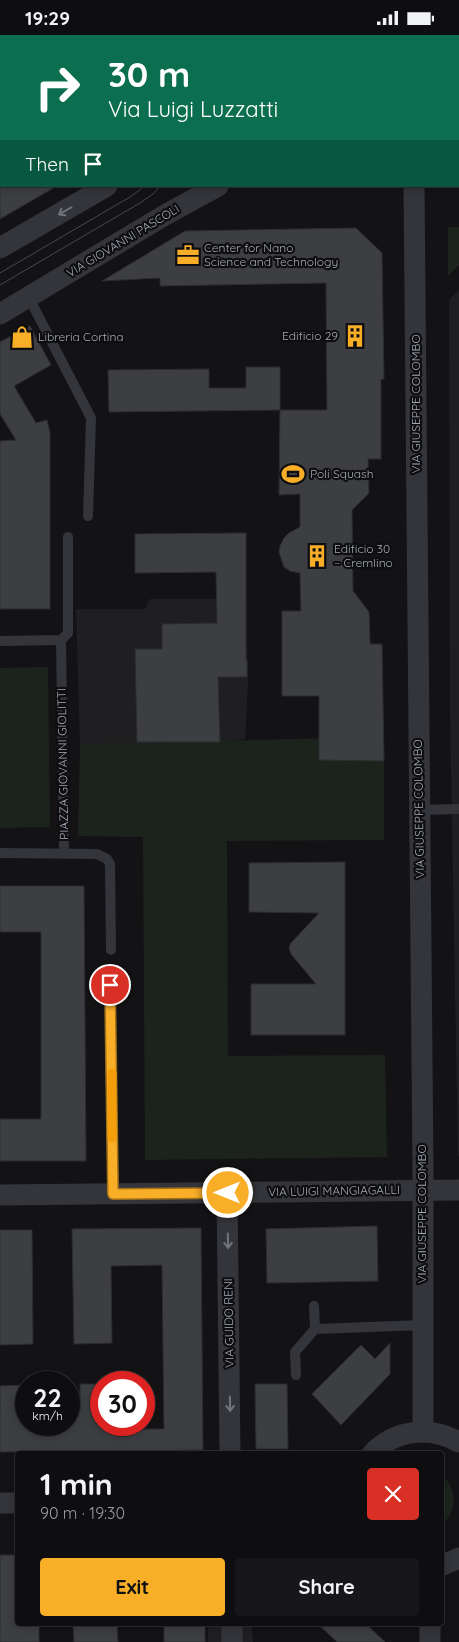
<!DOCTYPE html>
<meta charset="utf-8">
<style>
:root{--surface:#0e0e10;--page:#171719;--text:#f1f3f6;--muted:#9b9c9f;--line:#2e2e30;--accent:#f9ae28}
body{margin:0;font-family:Quicksand,sans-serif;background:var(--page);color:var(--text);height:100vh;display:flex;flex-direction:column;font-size:19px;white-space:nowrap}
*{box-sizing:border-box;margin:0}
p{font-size:16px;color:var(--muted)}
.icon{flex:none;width:28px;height:28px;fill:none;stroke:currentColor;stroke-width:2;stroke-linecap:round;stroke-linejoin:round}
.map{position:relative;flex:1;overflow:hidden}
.drawer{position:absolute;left:15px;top:1416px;width:429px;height:175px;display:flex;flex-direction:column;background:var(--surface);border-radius:5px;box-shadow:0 2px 8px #0003,0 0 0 1px var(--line)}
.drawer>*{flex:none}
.top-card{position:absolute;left:0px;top:0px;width:460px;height:152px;box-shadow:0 2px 8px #0003,0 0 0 1px var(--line);background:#0b6e4f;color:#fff;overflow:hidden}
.speed{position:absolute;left:15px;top:1336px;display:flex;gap:10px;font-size:25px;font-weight:700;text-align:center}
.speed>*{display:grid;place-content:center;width:65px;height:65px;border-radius:50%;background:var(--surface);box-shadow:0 2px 8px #0003,0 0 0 1px var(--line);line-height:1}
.speed small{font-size:12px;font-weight:400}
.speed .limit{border:8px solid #d22;background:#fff;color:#111}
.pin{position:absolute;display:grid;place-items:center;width:42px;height:42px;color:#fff;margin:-21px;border:2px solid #fff;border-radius:50%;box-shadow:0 1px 5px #0007}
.me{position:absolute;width:55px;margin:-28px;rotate:270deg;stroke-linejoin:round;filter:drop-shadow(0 0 4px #0008)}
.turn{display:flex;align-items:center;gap:18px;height:105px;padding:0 25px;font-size:22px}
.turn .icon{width:65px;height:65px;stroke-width:2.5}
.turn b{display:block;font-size:35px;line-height:42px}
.then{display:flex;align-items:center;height:48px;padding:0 25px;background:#0003;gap:10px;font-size:19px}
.round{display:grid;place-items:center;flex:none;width:52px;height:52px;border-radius:5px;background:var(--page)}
.headline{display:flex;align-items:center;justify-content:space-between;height:85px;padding:0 25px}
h1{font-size:30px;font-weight:700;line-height:38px}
.primary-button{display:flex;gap:10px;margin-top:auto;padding:10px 25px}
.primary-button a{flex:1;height:58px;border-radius:5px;background:var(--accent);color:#111;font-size:20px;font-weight:700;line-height:58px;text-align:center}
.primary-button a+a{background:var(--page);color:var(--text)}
.status{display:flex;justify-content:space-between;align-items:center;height:35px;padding:0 25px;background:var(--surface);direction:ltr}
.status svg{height:14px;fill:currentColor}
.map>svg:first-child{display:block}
</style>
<div class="status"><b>19:29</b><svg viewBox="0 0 49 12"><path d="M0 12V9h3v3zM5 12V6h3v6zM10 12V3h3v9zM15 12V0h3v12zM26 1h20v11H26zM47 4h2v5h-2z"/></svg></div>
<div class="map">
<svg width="459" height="1607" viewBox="0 0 459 1607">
<rect width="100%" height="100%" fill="#131315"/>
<g fill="#1f1f22">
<path d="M459,255v866h-1l-8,-445 -1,-411z"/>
<path d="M150,564h96l2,85 -3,55 -25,3 -140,2 -4,-135h69z"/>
<path d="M208,1589h44l1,18h-45z"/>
</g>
<g fill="#1b231c">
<path d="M206,0h253v107v-106h-253z"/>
<path d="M448,192h11v38l-11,11z"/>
<path d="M48,632l2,160 -50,1v-160z"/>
<path d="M384,702v103l-157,1 1,215 157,-1 2,102 -242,3 -2,-323 -65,-1 2,-92z"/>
<path d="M441,1439c17,14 17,38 0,51z"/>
</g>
<g fill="#3d3e42" stroke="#2d2d31">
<path d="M0,151h57l-57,33z"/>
<path d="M356,193l26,25 2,126h-3v80h-13l1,34 -17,17 1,81 16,21 1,32h12l2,117 -65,-1v-64h-37v-85h19l-1,-38 -10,-2 -6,-4 -5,-15 1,-6 4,-8 5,-5 11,-6v-33l-21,1 1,-85h47l-1,-127 -166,3v-8l-58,3 83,-50z"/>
<path d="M30,291l21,39 -37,21 22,37 11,-3 3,13v176h-50v-168l16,-1 -16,-26v-72z"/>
<path d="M246,332h34v43l-171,2 -1,-42 101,-1v19h37z"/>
<path d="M246,498v127h1v17h-29l2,65h-83l-2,-93h27v-25l55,-1 -1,-51 -81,1v-39z"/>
<path d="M345,827v173h-94v-51h65l-25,-30 -2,-6 2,-5 28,-30 -70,-1v-49z"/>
<path d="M0,851h84l2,275h-86v-42h41v-187h-41z"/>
<path d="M377,1191l1,55 -111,2 -1,-54z"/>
<path d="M201,1193l2,222 -203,2v-66l26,-1v40h43v-14h11v-27h21v41h26v4h37l-2,-164 -51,1 1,77 -38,1 -2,-115z"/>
<path d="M0,1195h32l1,114 -33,1z"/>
<path d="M390,1308v31l-49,51 -29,-31 49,-49 14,14z"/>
<path d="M255,1349h32l1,65h-32z"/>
<path d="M0,1520h18v69h21v18h-39z"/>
<path d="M73,1589h44l1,18h-44z"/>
<rect x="164" y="1589" width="41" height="18"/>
<path d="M318,1589h48l19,18h-48z"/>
</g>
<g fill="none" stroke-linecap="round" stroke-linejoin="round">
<g stroke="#34353a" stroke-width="10">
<path d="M29,263l62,120 -3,98"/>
<path d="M61,605l3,213"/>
<path d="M0,606l61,-1 7,-7v-96"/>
<path d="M419,775l40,-1"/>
<path d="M0,818l97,1 10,5 3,5 1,86"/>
<path d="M110,950l3,209"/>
<path d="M314,1271l1,23 108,-4"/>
<path d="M296,1340l-1,-23 20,-23"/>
</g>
<g stroke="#34353a" stroke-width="21">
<path d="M181,0v1"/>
<path d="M415,1v-1"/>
<path d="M414,151l9,983v263"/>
<path d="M0,213l107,-62"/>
<path d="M0,279l165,-99 53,-29"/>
<path d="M227,1158l3,261"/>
<path d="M0,1160l459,-5"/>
<path d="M372,1419c23,-25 58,-28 87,-12"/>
<path d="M0,1468h18"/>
<path d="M441,1531l18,-8"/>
<path d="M232,1589v18"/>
<path d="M430,1589v18"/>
</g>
<g stroke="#47494f" stroke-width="1">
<path d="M176,0v1"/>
<path d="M186,0v1"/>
<path d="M0,238l130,-76 15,-11"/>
<path d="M0,250l140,-82 13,-9 7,-8"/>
</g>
</g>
<defs><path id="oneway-shaft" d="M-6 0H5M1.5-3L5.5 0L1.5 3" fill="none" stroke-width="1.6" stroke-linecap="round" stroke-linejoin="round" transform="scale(1.25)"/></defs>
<g stroke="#72757e">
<use href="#oneway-shaft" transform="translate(65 176) rotate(150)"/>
<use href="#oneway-shaft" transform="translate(228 1206) rotate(89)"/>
<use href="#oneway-shaft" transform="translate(230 1369) rotate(89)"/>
</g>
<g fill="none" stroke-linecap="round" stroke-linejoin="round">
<defs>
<path id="route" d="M110,950l3,209 115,-1"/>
</defs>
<use href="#route" stroke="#a2711a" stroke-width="12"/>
<use href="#route" stroke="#f9ae28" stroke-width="9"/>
<path stroke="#f59e0b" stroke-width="9" d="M112,1038v65"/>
</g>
<defs>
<symbol id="office-bare" viewBox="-9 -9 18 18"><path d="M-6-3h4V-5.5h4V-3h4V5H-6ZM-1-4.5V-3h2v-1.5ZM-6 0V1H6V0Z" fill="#f9ae28" stroke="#0e0e10" stroke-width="2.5" paint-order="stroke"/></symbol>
<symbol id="building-bare" viewBox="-9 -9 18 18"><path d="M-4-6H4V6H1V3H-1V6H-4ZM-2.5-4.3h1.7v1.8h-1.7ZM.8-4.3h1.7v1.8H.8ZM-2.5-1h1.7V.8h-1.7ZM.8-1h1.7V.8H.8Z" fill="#f9ae28" stroke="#0e0e10" stroke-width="2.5" paint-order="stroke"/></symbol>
<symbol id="shop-bare" viewBox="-9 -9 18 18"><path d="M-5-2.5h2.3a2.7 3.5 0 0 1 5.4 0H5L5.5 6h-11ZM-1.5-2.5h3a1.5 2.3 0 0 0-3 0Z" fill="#f9ae28" stroke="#0e0e10" stroke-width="2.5" paint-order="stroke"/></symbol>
<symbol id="stadium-bare" viewBox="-9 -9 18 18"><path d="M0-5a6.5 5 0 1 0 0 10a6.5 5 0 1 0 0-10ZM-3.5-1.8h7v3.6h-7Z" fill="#f9ae28" stroke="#0e0e10" stroke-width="2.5" paint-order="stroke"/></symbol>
</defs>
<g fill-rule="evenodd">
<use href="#office-bare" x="172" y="204" width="32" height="32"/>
<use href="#building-bare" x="339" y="285" width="32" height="32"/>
<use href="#shop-bare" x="6" y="286" width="32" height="32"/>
<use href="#stadium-bare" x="277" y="423" width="32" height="32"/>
<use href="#building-bare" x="301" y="505" width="32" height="32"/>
</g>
<g text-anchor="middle" stroke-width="4.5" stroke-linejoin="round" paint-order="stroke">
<g font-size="12" fill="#a4aab6" stroke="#0e0e10">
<text transform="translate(123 206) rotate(-31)" y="4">VIA GIOVANNI PASCOLI</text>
<text transform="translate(416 369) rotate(-90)" y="4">VIA GIUSEPPE COLOMBO</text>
<text transform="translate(63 729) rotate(-91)" y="4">PIAZZA GIOVANNI GIOLITTI</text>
<text transform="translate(419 774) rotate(-91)" y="4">VIA GIUSEPPE COLOMBO</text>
<text transform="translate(334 1156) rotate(-1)" y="4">VIA LUIGI MANGIAGALLI</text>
<text transform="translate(422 1179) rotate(-90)" y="4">VIA GIUSEPPE COLOMBO</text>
<text transform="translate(229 1288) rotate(-91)" y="4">VIA GUIDO RENI</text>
</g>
<g font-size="12" fill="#a4aab6" stroke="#0e0e10" text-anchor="start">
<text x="204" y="217">Center for Nano<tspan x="204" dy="14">Science and Technology</tspan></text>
<text x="338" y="305" text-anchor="end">Edificio 29</text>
<text x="38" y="306">Libreria Cortina</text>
<text x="310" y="443">Poli Squash</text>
<text x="334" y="518">Edificio 30<tspan x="334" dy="14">– Cremlino</tspan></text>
</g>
</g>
</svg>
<div class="speed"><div>22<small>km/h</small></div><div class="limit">30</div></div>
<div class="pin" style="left:110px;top:950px;background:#d93025"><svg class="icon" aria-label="arrive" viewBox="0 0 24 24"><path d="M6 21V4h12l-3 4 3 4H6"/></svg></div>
<svg class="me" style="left:228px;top:1158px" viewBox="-20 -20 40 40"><circle r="17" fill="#f9ae28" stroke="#fff" stroke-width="3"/><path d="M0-11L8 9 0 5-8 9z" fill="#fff"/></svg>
<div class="top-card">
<div class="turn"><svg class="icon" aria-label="right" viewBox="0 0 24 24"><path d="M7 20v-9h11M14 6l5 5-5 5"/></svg><div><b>30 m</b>Via Luigi Luzzatti</div></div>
<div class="then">Then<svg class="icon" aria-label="arrive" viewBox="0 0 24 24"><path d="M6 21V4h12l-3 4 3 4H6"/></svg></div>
</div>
<section class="drawer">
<div class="headline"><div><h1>1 min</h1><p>90 m · 19:30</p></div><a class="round" style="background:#d93025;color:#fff"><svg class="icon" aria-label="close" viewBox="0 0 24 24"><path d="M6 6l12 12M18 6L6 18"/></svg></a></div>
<div class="primary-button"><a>Exit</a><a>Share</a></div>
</section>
</div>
